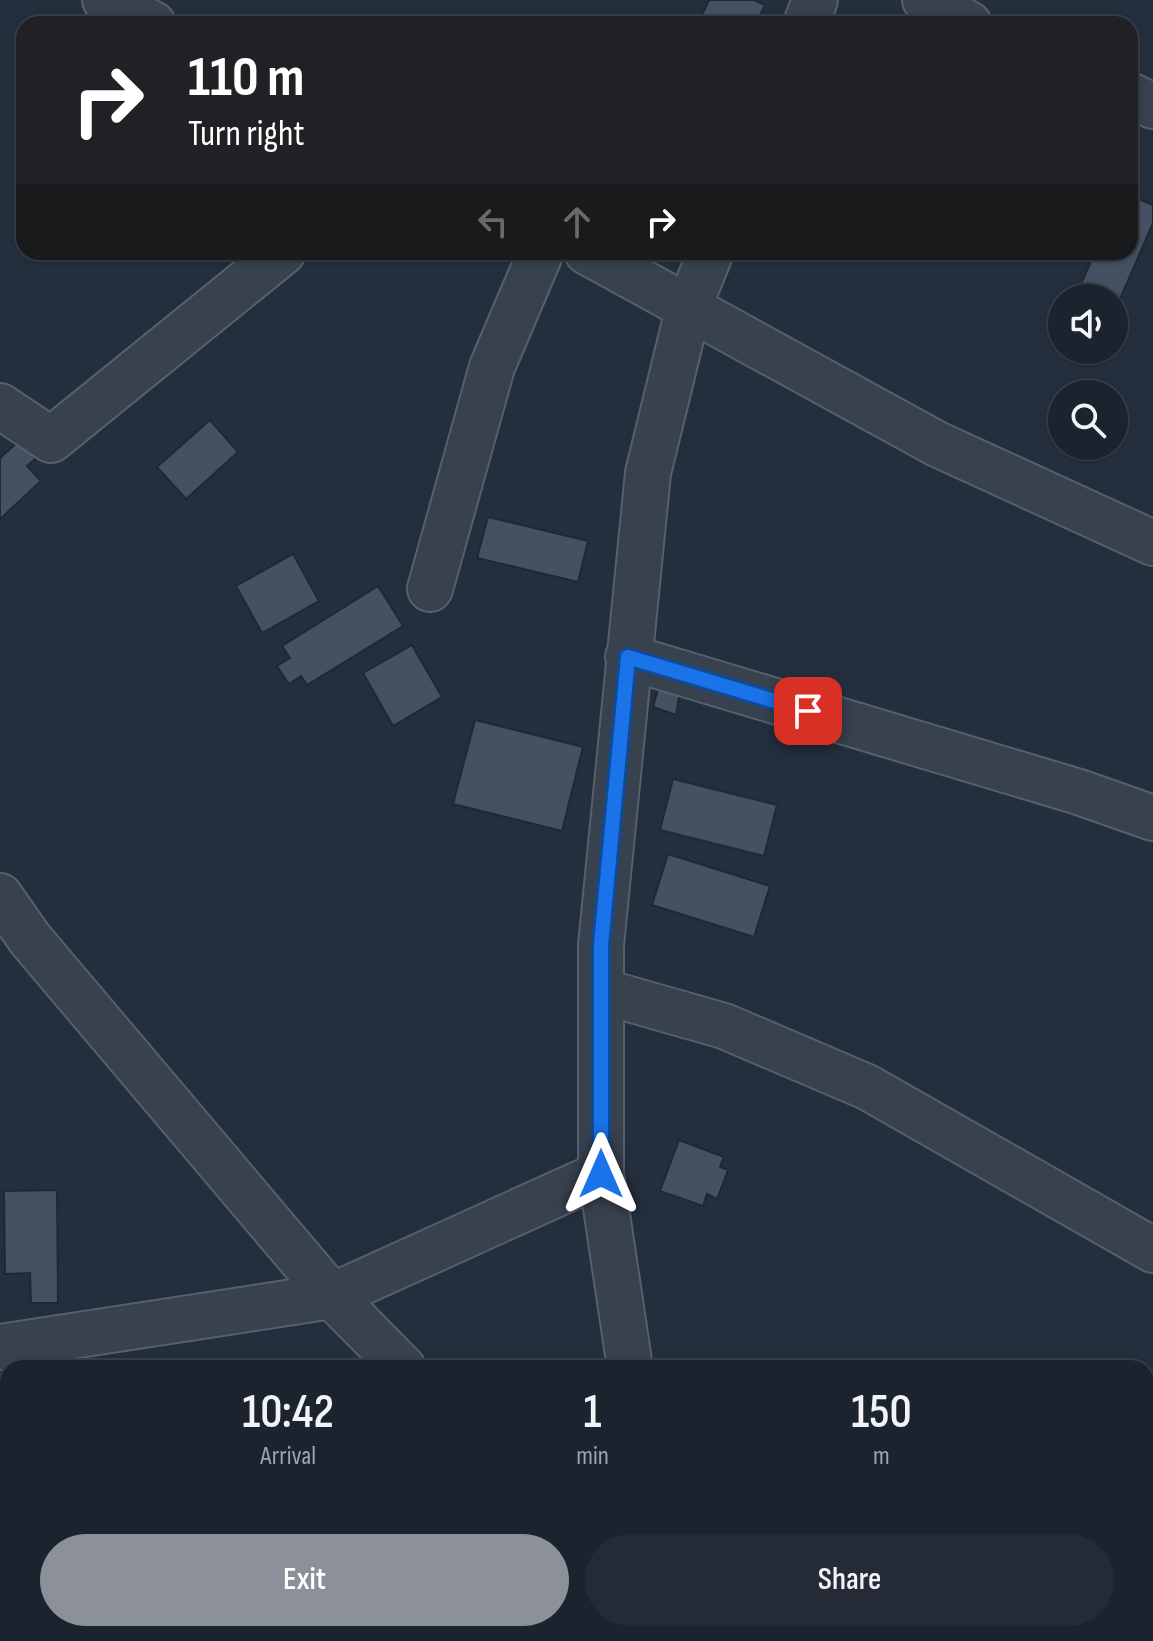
<!DOCTYPE html>
<style>
:root{--surface:#1b232e;--page:#242b36;--text:#f1f3f6;--muted:#a0a4aa;--line:#39404a;--accent:#8c9099}
body{margin:0;font-family:"Sofia Sans Condensed",sans-serif;background:var(--page);color:var(--text);height:100vh;display:flex;flex-direction:column;font-size:30px;white-space:nowrap}
*{box-sizing:border-box;margin:0}
p{font-size:26px;color:var(--muted)}
.icon{flex:none;width:44px;height:44px;fill:none;stroke:currentColor;stroke-width:2;stroke-linecap:round;stroke-linejoin:round}
.map{position:relative;flex:1;overflow:hidden}
.drawer{position:absolute;left:0px;top:1360px;width:1154px;height:282px;display:flex;flex-direction:column;background:var(--surface);border-radius:24px 24px 0 0;box-shadow:0 2px 6px #0004,0 0 0 2px var(--line)}
.drawer>*{flex:none}
.hud{position:absolute;left:16px;top:16px;width:1122px;height:244px;border-radius:24px;box-shadow:0 2px 6px #0004,0 0 0 2px var(--line);background:#202124;color:#fff;overflow:hidden}
.buttons{position:absolute;left:1048px;top:284px;display:grid;gap:16px}
.buttons a{display:grid;place-items:center;width:80px;height:80px;border-radius:50%;background:var(--surface);box-shadow:0 2px 6px #0004,0 0 0 2px var(--line);font-size:40px}
.pin{position:absolute;display:grid;place-items:center;width:68px;height:68px;color:#fff;margin:-34px;border-radius:16px;box-shadow:0 4px 12px #0006}
.me{position:absolute;width:88px;margin:-44px;rotate:0deg;stroke-linejoin:round;filter:drop-shadow(0 0 6px #0008)}
.turn{display:flex;align-items:center;gap:28px;height:168px;padding:0 40px;font-size:36px}
.turn .icon{width:104px;height:104px;stroke-width:2.5}
.turn b{display:block;font-size:56px;line-height:68px}
.lanes{display:flex;align-items:center;height:76px;padding:0 40px;background:#0003;justify-content:center;gap:40px;direction:ltr}
.lanes .off{opacity:.35}
.eta{display:flex;justify-content:space-evenly;align-items:center;height:136px;text-align:center}
.eta b{font-size:48px;font-weight:600;line-height:56px}
.cta{display:flex;gap:16px;margin-top:auto;padding:16px 40px}
.cta a{flex:1;height:92px;border-radius:48px;background:var(--accent);color:#fff;font-size:32px;font-weight:600;line-height:92px;text-align:center}
.cta a+a{background:var(--page);color:var(--text)}
.map>svg:first-child{display:block}
</style>
<div class="map">
<svg width="1153" height="1641" viewBox="0 0 1153 1641">
<rect width="100%" height="100%" fill="#242f3e"/>
<g fill="#455162" stroke="#1f2835" stroke-width="2">
<path d="M709,0h45l11,5 -9,19h-58z"/>
<path d="M1130,195l23,10v18l-39,90v-15h-39l20,-46h35z"/>
<path d="M210,420l28,32 -52,47 -29,-32z"/>
<path d="M20,440l16,18 -9,8 14,15 -41,38v-61z"/>
<path d="M488,517l100,24 -10,41 -101,-24z"/>
<path d="M293,554l26,47 -57,32 -26,-47z"/>
<path d="M378,586l25,40 -96,59 -6,-9 -12,8 -12,-18 13,-8 -8,-12z"/>
<path d="M412,645l30,52 -49,29 -30,-53z"/>
<path d="M659,686l21,5 -4,24 -23,-8z"/>
<path d="M475,720l108,27 -21,84 -109,-27z"/>
<path d="M673,779l104,26 -13,51 -104,-26z"/>
<path d="M668,854l102,32 -16,51 -102,-32z"/>
<path d="M679,1140l45,17 -4,10 8,3 -11,29 -10,-5 -4,12 -43,-15z"/>
<path d="M57,1190l1,113h-27l-1,-30 -25,1 -1,-83z"/>
<path d="M0,1440l6,1 -6,55z"/>
</g>
<g fill="none" stroke-linecap="round" stroke-linejoin="round">
<defs>
<g id="minor">
<path d="M105,0l48,24"/>
<path d="M925,0l44,24"/>
<path d="M806,24l9,-24"/>
<path d="M1130,95l23,11"/>
<path d="M587,252l350,192 216,99"/>
<path d="M0,406l51,34 232,-188"/>
<path d="M430,589l62,-222 49,-115"/>
<path d="M628,657l451,135 74,26"/>
<path d="M0,896l30,43 302,357 71,72"/>
<path d="M601,991l123,35 143,61 286,163"/>
<path d="M0,1347l332,-51 269,-122"/>
<path d="M630,1368l-29,-194v-229l47,-472 41,-167 22,-54"/>
<path d="M672,1634l2,7"/>
<path d="M86,1641l57,-7"/>
</g>
</defs>
<use href="#minor" stroke="#565f6c" stroke-width="48"/>
<use href="#minor" stroke="#38414e" stroke-width="44"/>
</g>
<g fill="none" stroke-linecap="round" stroke-linejoin="round">
<defs>
<path id="route" d="M601,1174v-229l27,-288 180,54"/>
</defs>
<use href="#route" stroke="#114b97" stroke-width="20"/>
<use href="#route" stroke="#1a73e8" stroke-width="14"/>
</g>
</svg>
<div class="buttons">
<a><svg class="icon" aria-label="sound" viewBox="0 0 24 24"><path d="M4 9h4l5-4v14l-5-4H4zM17 9q2 3 0 6"/></svg></a>
<a><svg class="icon" aria-label="search" viewBox="0 0 24 24"><circle cx="10" cy="10" r="6"/><path d="M15 15l6 6"/></svg></a>
</div>
<div class="pin" style="left:808px;top:711px;background:#d93025"><svg class="icon" aria-label="arrive" viewBox="0 0 24 24"><path d="M6 21V4h12l-3 4 3 4H6"/></svg></div>
<svg class="me" style="left:601px;top:1174px" viewBox="-20 -20 40 40"><path d="M0-17L14 15 0 8-14 15z" fill="#1a73e8" stroke="#fff" stroke-width="4"/></svg>
<div class="hud">
<div class="turn"><svg class="icon" aria-label="right" viewBox="0 0 24 24"><path d="M7 20v-9h11M14 6l5 5-5 5"/></svg><div><b>110 m</b>Turn right</div></div>
<div class="lanes"><svg class="icon off" aria-label="left" viewBox="0 0 24 24"><path d="M17 20v-9H6M10 6l-5 5 5 5"/></svg><svg class="icon off" aria-label="ahead" viewBox="0 0 24 24"><path d="M12 20V5M6 11l6-6 6 6"/></svg><svg class="icon" aria-label="right" viewBox="0 0 24 24"><path d="M7 20v-9h11M14 6l5 5-5 5"/></svg></div>
</div>
<section class="drawer">
<div class="eta">
<div><b>10:42</b><p>Arrival</p></div>
<div><b>1</b><p>min</p></div>
<div><b>150</b><p>m</p></div>
</div>
<div class="cta"><a>Exit</a><a>Share</a></div>
</section>
</div>
